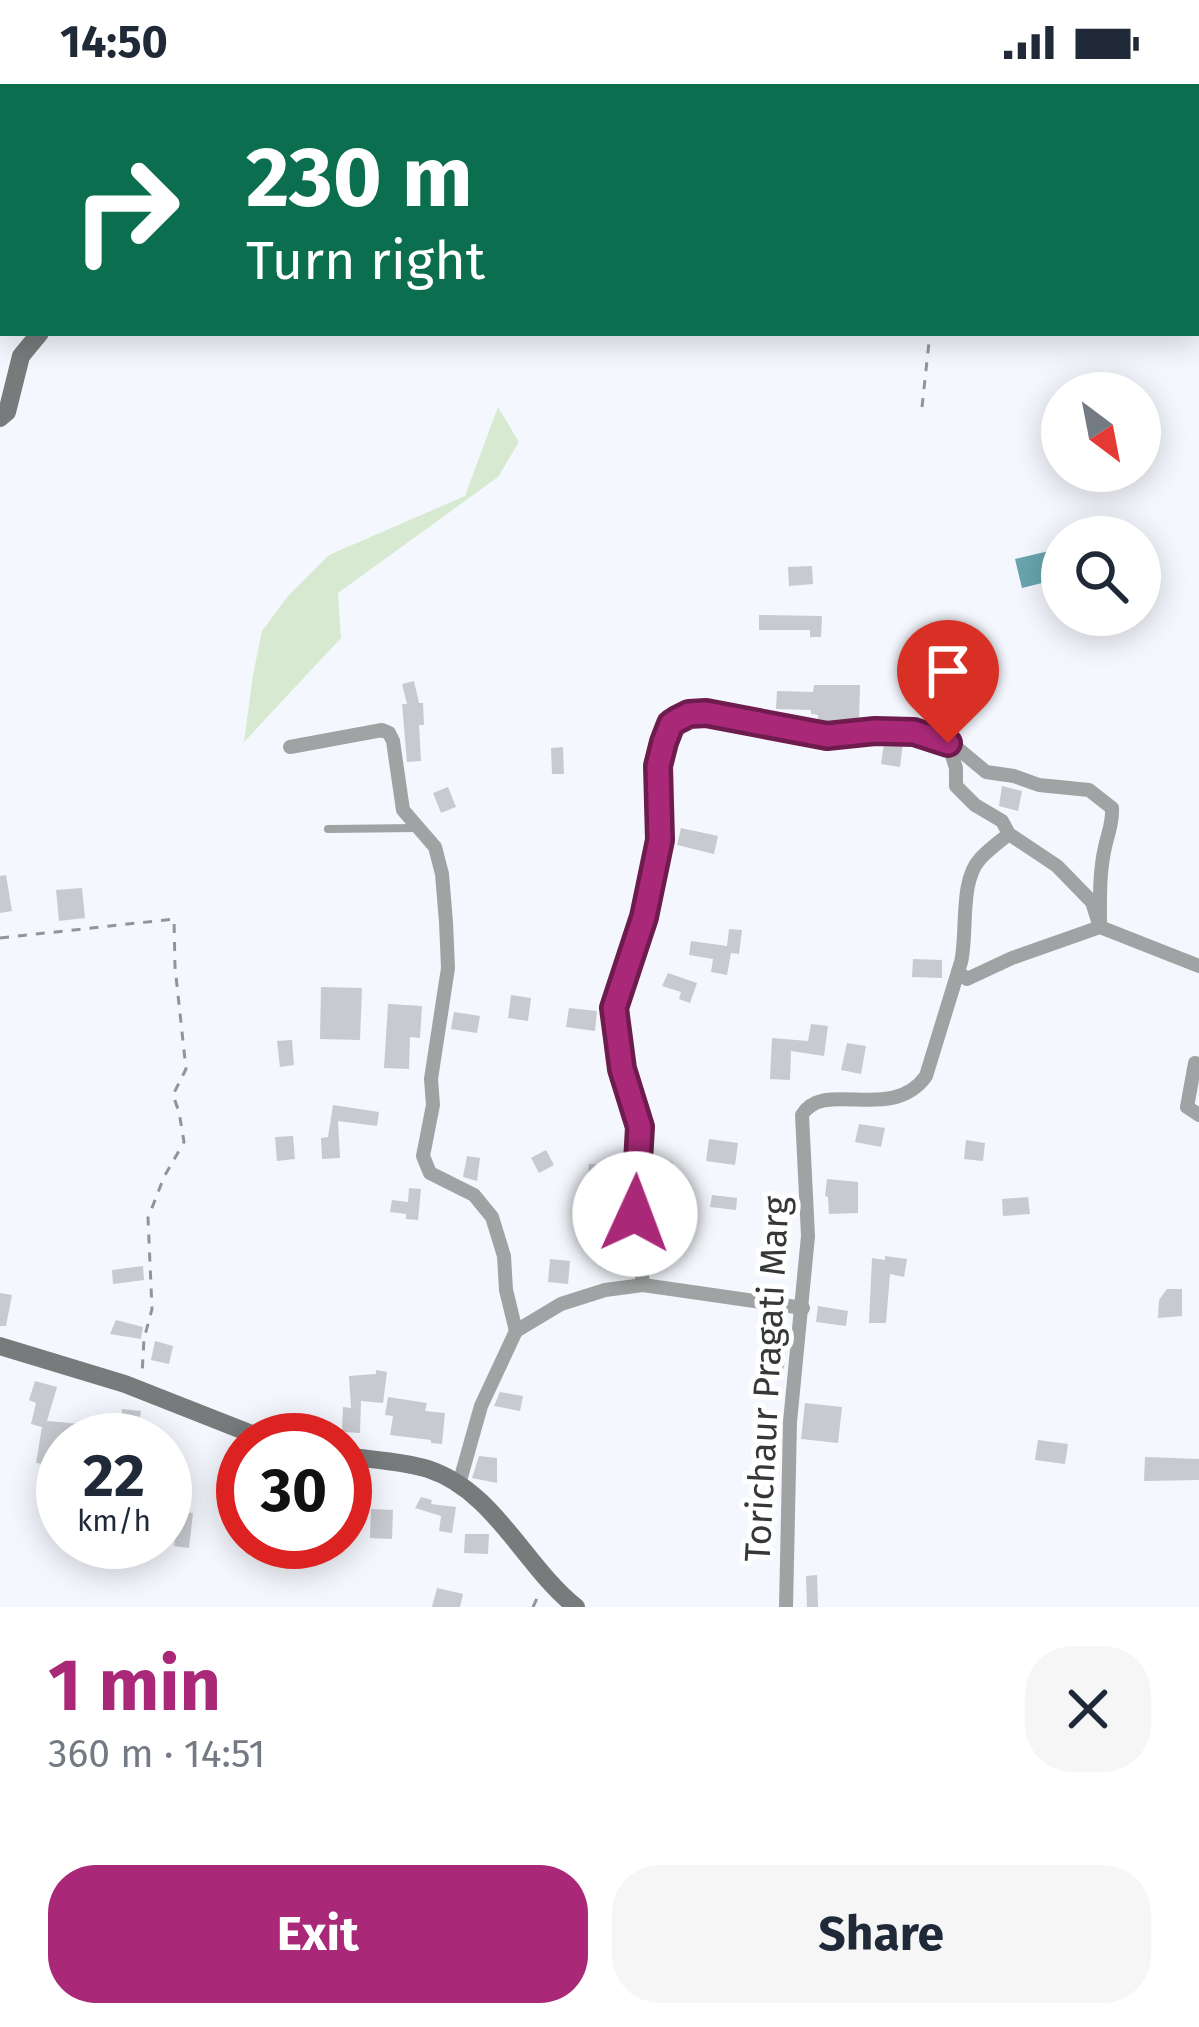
<!DOCTYPE html>
<meta charset="utf-8">
<style>
:root{--surface:#fff;--page:#f6f6f7;--text:#1f2937;--muted:#747a83;--accent:#a92978}
body{margin:0;font-family:"Fira Sans",sans-serif;background:var(--page);color:var(--text);height:100vh;display:flex;flex-direction:column;font-size:45px;white-space:nowrap}
*{box-sizing:border-box;margin:0}
p{font-size:39px;color:var(--muted)}
.icon{flex:none;width:66px;height:66px;fill:none;stroke:currentColor;stroke-width:2;stroke-linecap:round;stroke-linejoin:round}
.map{position:relative;height:1523px;overflow:hidden}
.sheet{display:flex;flex-direction:column;background:var(--surface);flex:1}
.sheet>*{flex:none}
.banner{position:absolute;left:0px;top:0px;width:1200px;height:252px;box-shadow:0 6px 30px #0003;background:#0b6e4f;color:#fff;overflow:hidden}
.needle{width:78px;rotate:148deg}
.tools{position:absolute;left:1041px;top:288px;display:grid;gap:24px}
.tools a{display:grid;place-items:center;width:120px;height:120px;border-radius:50%;background:var(--surface);box-shadow:0 6px 30px #0003;font-size:60px}
.speed{position:absolute;left:36px;top:1329px;display:flex;gap:24px;font-size:60px;font-weight:700;text-align:center}
.speed>*{display:grid;place-content:center;width:156px;height:156px;border-radius:50%;background:var(--surface);box-shadow:0 6px 30px #0003;line-height:1}
.speed small{font-size:30px;font-weight:400}
.speed .limit{border:18px solid #d22;background:#fff;color:#111}
.pin{position:absolute;display:grid;place-items:center;width:102px;height:102px;color:#fff;margin:-123px -51px;border-radius:50% 50% 50% 0;rotate:-45deg;box-shadow:0 0 12px #0007}
.pin .icon{rotate:45deg}
.me{position:absolute;width:132px;margin:-66px;rotate:2deg;stroke-linejoin:round;filter:drop-shadow(0 0 9px #0008)}
.turn{display:flex;align-items:center;gap:42px;height:252px;padding:0 48px;font-size:54px}
.turn .icon{width:156px;height:156px;stroke-width:2.5}
.turn b{display:block;font-size:84px;line-height:102px}
.round{display:grid;place-items:center;flex:none;width:126px;height:126px;border-radius:48px;background:var(--page)}
.head{display:flex;align-items:center;justify-content:space-between;height:204px;padding:0 48px}
h1{font-size:72px;font-weight:700;line-height:90px;color:var(--accent)}
.primary-button{display:flex;gap:24px;margin-top:auto;padding:24px 48px}
.primary-button a{flex:1;height:138px;border-radius:48px;background:var(--accent);color:#fff;font-size:48px;font-weight:700;line-height:138px;text-align:center}
.primary-button a+a{background:var(--page);color:var(--text)}
.status{display:flex;justify-content:space-between;align-items:center;height:84px;padding:0 60px;background:var(--surface);direction:ltr}
.status svg{height:33px;fill:currentColor}
.map>svg:first-child{display:block}
</style>
<div class="status"><b>14:50</b><svg viewBox="0 0 49 12"><path d="M0 12V9h3v3zM5 12V6h3v6zM10 12V3h3v9zM15 12V0h3v12zM26 1h20v11H26zM47 4h2v5h-2z"/></svg></div>
<div class="map">
<svg width="1199" height="1523" viewBox="0 0 1199 1523">
<rect width="100%" height="100%" fill="#f4f7fd"/>
<path fill="#d7ead1" d="M498,323l21,35 -21,35 -160,116 3,45 -97,104 9,-67 9,-44 26,-35 41,-41 136,-59z"/>
<path fill="#69a4af" d="M1062,464v30l-40,10 -7,-29z"/>
<g fill="#c7cacf">
<path d="M812,482l1,18 -24,2 -1,-19z"/>
<path d="M759,531l63,1 -1,21h-11v-7h-51z"/>
<path d="M414,597l5,22h4l1,22h-5l2,36 -14,1 -5,-58h5l-5,-20z"/>
<path d="M965,599l20,5 -4,17 -20,-5z"/>
<path d="M814,601h46l-1,37 -31,4 -10,-2v-9l-7,-1v-4l-35,-1 1,-18 36,1z"/>
<path d="M884,659h19l-3,24 -19,-3z"/>
<path d="M563,663l1,27h-12l-1,-26z"/>
<path d="M1002,702l20,5 -4,20 -19,-5z"/>
<path d="M448,703l8,20 -15,6 -8,-20z"/>
<path d="M681,744l37,8 -4,18 -37,-9z"/>
<path d="M6,791l6,36 -12,2v-37z"/>
<path d="M82,804l3,30 -26,3 -3,-31z"/>
<path d="M729,845l13,1 -3,24 -8,-1 -4,22 -16,-3 2,-13 -24,-4 2,-14 36,5z"/>
<path d="M913,875l29,1v18l-30,-1z"/>
<path d="M668,889l29,10 -7,20 -11,-4 2,-7 -19,-6z"/>
<path d="M321,903l41,1 -2,52 -40,-1z"/>
<path d="M511,911l20,3 -3,23 -20,-3z"/>
<path d="M388,920l34,2 -2,32 -10,-1 -1,32 -25,-1z"/>
<path d="M569,924l28,3 -2,20 -29,-4z"/>
<path d="M454,928l26,4 -3,17 -26,-4z"/>
<path d="M811,940l17,2 -4,30 -33,-5 -1,29 -20,-1 2,-41 36,3z"/>
<path d="M292,956l2,25 -14,2 -3,-26z"/>
<path d="M847,959l19,3 -5,28 -20,-4z"/>
<path d="M333,1021l46,7 -2,14 -39,-5 2,37 -18,1 -1,-21 7,-1z"/>
<path d="M859,1040l26,4 -4,19 -26,-5z"/>
<path d="M293,1052l2,23 -18,2 -2,-24z"/>
<path d="M709,1055l29,4 -3,22 -29,-4z"/>
<path d="M966,1056l19,3 -2,18 -19,-2z"/>
<path d="M546,1066l8,15 -15,8 -8,-15z"/>
<path d="M467,1072l13,2 -3,23 -14,-4z"/>
<path d="M662,1076l11,2 -7,38 -11,-2z"/>
<path d="M589,1080l28,2 -1,19 -29,-3z"/>
<path d="M827,1095l31,3v31l-29,1 -1,-17 -3,-1z"/>
<path d="M409,1104l12,1 -3,31 -12,-1v-5l-16,-2 2,-12 16,2z"/>
<path d="M712,1111l25,3 -1,12 -26,-3z"/>
<path d="M1028,1113l2,17 -27,2 -1,-17z"/>
<path d="M620,1120l2,20 -25,3 -2,-20z"/>
<path d="M885,1172l22,3 -3,18 -14,-3 -4,49h-17l3,-65 13,2z"/>
<path d="M550,1175l20,2 -2,23 -20,-2z"/>
<path d="M143,1182l1,14 -31,4 -1,-14z"/>
<path d="M1167,1205h15v27l-24,2 1,-18z"/>
<path d="M0,1209l12,2 -6,31h-6z"/>
<path d="M818,1222l30,5 -2,15 -30,-4z"/>
<path d="M758,1232l21,1 -1,22 -18,-3z"/>
<path d="M116,1236l27,7 -2,12 -31,-5z"/>
<path d="M155,1257l18,5 -4,18 -18,-4z"/>
<path d="M775,1263l11,1 -3,29 -10,-1z"/>
<path d="M376,1286l11,2 -4,31 -22,-2 -1,32 -18,-1 1,-25 8,1 -2,-32 27,-2z"/>
<path d="M35,1297l22,6 -10,34 34,3 -1,16h-17v5l-9,-1 -3,21 -15,-2 6,-36 -11,-3 5,-21 -7,-3z"/>
<path d="M500,1308l23,4 -3,15 -26,-5z"/>
<path d="M388,1313l39,6 -2,8 20,2 -3,31 -11,-1v-3l-41,-5 3,-19 -8,-1z"/>
<path d="M805,1319l37,4 -4,36 -37,-4z"/>
<path d="M122,1325l19,2 -3,20 -18,-3z"/>
<path d="M1038,1356l30,4 -3,20 -30,-4z"/>
<path d="M479,1372l18,2v25l-25,-5z"/>
<path d="M1145,1373l54,2v21l-55,1z"/>
<path d="M421,1413l11,3 -1,4 25,3 -4,26 -13,-2 2,-15 -26,-8z"/>
<path d="M371,1425l22,1 -1,29 -22,-1z"/>
<path d="M179,1427l14,2 -4,35 -15,-2z"/>
<path d="M465,1450h24l-1,20 -24,-1z"/>
<path d="M817,1491l1,32h-11l-1,-31z"/>
<path d="M437,1504l26,6 -3,13h-28z"/>
</g>
<g fill="none" stroke-linecap="round" stroke-linejoin="round">
<g stroke="#929497" stroke-width="3" stroke-dasharray="9 9" stroke-linecap="butt">
<path d="M1197,116h2"/>
<path d="M922,323l8,-74"/>
<path d="M0,854l174,-19 1,48 11,102 -13,26 6,17 5,30 -20,35 -16,41 4,91 -8,30 -2,36"/>
<path d="M533,1523l5,-11"/>
</g>
<path stroke="#a0a3a3" stroke-width="8" d="M328,745l90,-1"/>
<g stroke="#a0a3a3" stroke-width="14">
<path d="M948,659l8,25v18l19,19 27,16 7,13 48,32 35,36 8,25 99,39"/>
<path d="M290,663l92,-17 7,3 4,8 10,69 32,37 7,27 4,48 2,46 -17,111 2,26 -10,51 7,17 44,22 18,22 12,39 2,34 10,41"/>
<path d="M1199,980l-4,-1 -8,44 12,8"/>
<path d="M643,1201l160,23"/>
<path d="M459,1400l22,-78 35,-75 45,-27 44,-14 38,-5 -8,-71 5,-87 -17,-58 -9,-61 30,-91 16,-77 -1,-74 5,-24 7,-18 6,-4 12,-6 17,-1 121,24 48,-5h39l41,14 31,26 28,4 25,9 50,5 23,18c1,15 -4,25 -7,39 -6,26 -5,53 -5,80l-88,31 -45,21 -9,-7"/>
<path d="M786,1523l4,-185 18,-186 -6,-121c22,-37 90,9 124,-39l35,-114c7,-29 -2,-80 19,-103 8,-9 19,-17 29,-25"/>
</g>
<g stroke="#777b7b" stroke-width="18">
<path d="M206,0l2,3"/>
<path d="M0,23l3,-1"/>
<path d="M0,45l3,3"/>
<path d="M0,334l7,-6 14,-56 19,-23"/>
<path d="M0,1262l125,38 142,56"/>
<path d="M345,1372c27,4 57,5 83,13 67,22 96,97 148,138"/>
</g>
</g>
<g fill="none" stroke-linecap="round" stroke-linejoin="round">
<defs>
<path id="route" d="M635,1130l5,-87 -18,-58 -8,-61 30,-91 16,-77 -2,-74 6,-24 7,-18 6,-4 12,-6 17,-1 121,23 48,-5 39,1 34,11"/>
</defs>
<use href="#route" stroke="#6e1b4e" stroke-width="30"/>
<use href="#route" stroke="#a92978" stroke-width="21"/>
</g>
<g text-anchor="middle" stroke-width="10" stroke-linejoin="round" paint-order="stroke">
<g font-size="36" fill="#363739" stroke="#fff">
<text transform="translate(766 1295) rotate(-87)" y="13">Torichaur Pragati Marg</text>
</g>
</g>
</svg>
<div class="tools">
<a><svg class="needle" viewBox="-14 -14 28 28"><path d="M0-13l5 13h-10z" fill="#e53935"/><path d="M0 13l5-13h-10z" fill="#747a83"/></svg></a>
<a><svg class="icon" aria-label="search" viewBox="0 0 24 24"><circle cx="10" cy="10" r="6"/><path d="M15 15l6 6"/></svg></a>
</div>
<div class="speed"><div>22<small>km/h</small></div><div class="limit">30</div></div>
<div class="pin" style="left:948px;top:659px;background:#d93025"><svg class="icon" aria-label="arrive" viewBox="0 0 24 24"><path d="M6 21V4h12l-3 4 3 4H6"/></svg></div>
<svg class="me" style="left:635px;top:1130px" viewBox="-20 -20 40 40"><circle r="19" fill="#fff"/><path d="M0-13L10 11 0 6-10 11z" fill="#a92978"/></svg>
<div class="banner">
<div class="turn"><svg class="icon" aria-label="right" viewBox="0 0 24 24"><path d="M7 20v-9h11M14 6l5 5-5 5"/></svg><div><b>230 m</b>Turn right</div></div>
</div>
</div>
<section class="sheet">
<div class="head"><div><h1>1 min</h1><p>360 m · 14:51</p></div><a class="round"><svg class="icon" aria-label="close" viewBox="0 0 24 24"><path d="M6 6l12 12M18 6L6 18"/></svg></a></div>
<div class="primary-button"><a>Exit</a><a>Share</a></div>
</section>
